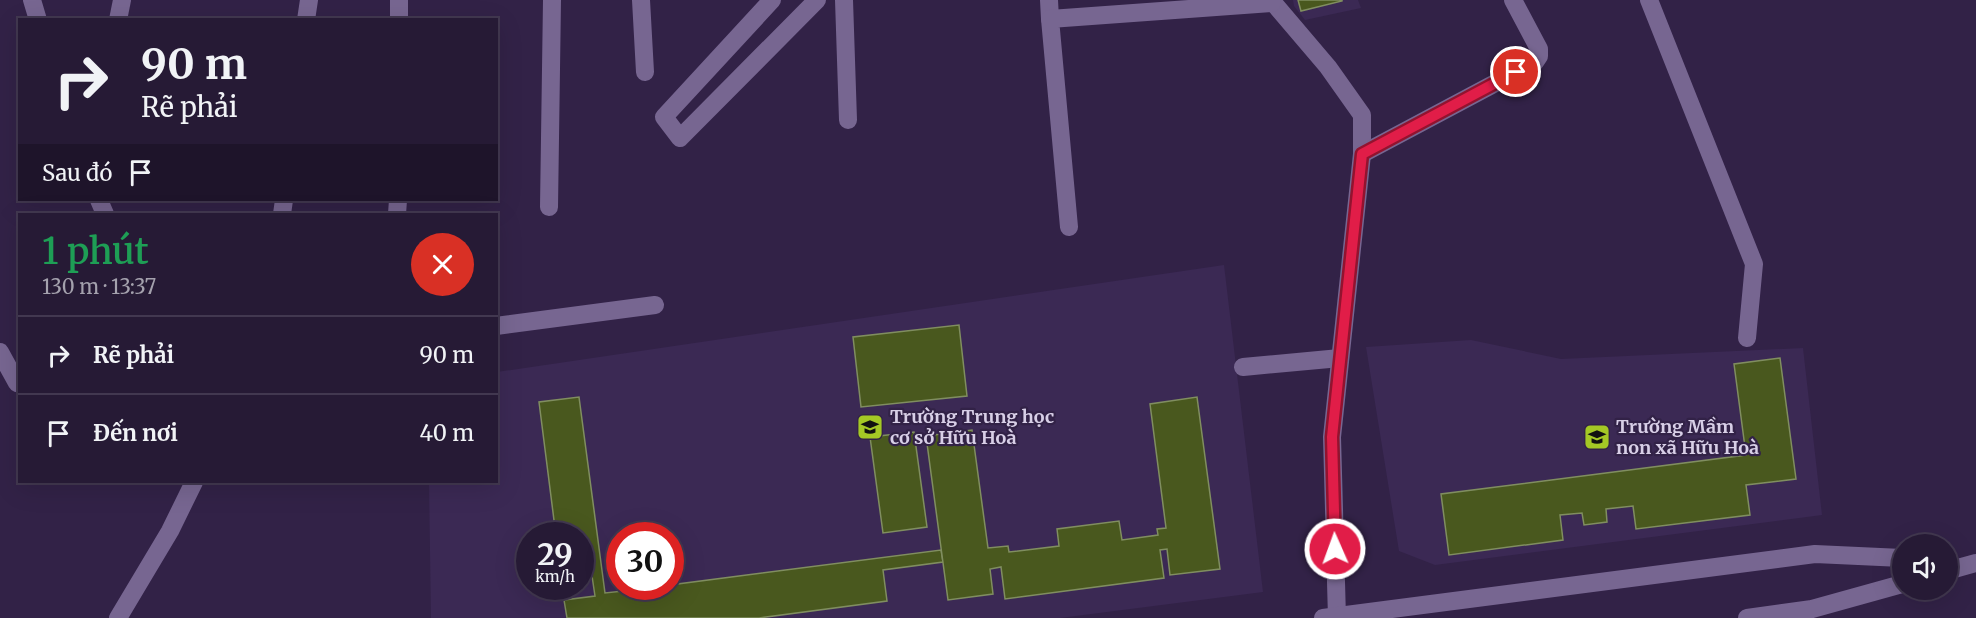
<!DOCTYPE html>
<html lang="vi">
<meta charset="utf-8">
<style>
:root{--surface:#261a35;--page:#2e233d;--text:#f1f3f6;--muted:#a4a1ad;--line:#423850}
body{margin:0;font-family:Merriweather,serif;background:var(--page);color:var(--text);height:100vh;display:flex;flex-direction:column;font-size:22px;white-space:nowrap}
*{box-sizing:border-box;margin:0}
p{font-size:20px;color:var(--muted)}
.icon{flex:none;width:33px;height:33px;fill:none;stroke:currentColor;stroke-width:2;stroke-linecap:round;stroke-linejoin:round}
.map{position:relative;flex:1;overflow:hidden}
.panel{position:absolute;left:18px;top:213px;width:480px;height:270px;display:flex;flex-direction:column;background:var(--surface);border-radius:0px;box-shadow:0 6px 24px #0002,0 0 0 2px var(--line)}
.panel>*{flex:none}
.banner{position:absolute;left:18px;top:18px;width:480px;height:183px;border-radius:0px;box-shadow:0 6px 24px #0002,0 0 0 2px var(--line);background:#261a35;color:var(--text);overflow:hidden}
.fabs{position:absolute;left:1892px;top:534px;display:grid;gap:12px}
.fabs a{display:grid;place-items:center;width:66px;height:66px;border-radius:50%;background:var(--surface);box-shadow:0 6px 24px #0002,0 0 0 2px var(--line);font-size:30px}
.speed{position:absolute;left:516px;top:522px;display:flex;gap:12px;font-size:30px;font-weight:700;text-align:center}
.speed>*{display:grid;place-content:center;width:78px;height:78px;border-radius:50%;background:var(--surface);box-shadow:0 6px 24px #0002,0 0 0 2px var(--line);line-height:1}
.speed small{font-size:15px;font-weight:400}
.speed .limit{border:9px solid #d22;background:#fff;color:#111}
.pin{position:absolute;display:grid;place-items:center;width:51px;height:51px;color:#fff;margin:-26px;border:3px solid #fff;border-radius:50%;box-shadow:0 2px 6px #0007}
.me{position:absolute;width:66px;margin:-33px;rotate:358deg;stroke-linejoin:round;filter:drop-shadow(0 0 4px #0008)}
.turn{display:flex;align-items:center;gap:21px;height:126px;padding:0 24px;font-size:27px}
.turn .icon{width:78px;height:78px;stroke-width:2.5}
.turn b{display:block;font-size:42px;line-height:51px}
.then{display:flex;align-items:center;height:57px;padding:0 24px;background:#0003;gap:12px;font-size:22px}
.round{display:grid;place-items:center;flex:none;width:63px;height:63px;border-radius:32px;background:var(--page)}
.headline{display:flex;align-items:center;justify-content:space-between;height:102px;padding:0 24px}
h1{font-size:36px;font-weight:600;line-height:45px;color:#1e9e55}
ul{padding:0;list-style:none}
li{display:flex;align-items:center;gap:18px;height:78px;padding:0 24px;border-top:2px solid var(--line)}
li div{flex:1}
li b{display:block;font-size:22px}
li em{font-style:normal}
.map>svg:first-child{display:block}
</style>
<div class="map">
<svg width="1976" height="618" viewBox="0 0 1976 618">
<rect width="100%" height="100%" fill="#322247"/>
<g fill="#3b2954" fill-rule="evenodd">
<path d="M1293,0h65l3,8 -56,12 -11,-14z"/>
<path d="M1224,265l39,327 -203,26h-629l-2,-136h67l1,-110zM530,536h50v50h-50zM620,536h50v50h-50z"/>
<path d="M1471,340l90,19 242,-11 19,167 -387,50 -36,-14 -33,-204z"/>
</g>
<g fill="#49581e" stroke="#808e60" stroke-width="1.5">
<path d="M1298,0h44v1l-41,10z"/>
<path d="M959,325l8,71 -106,11 -8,-70z"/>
<path d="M1780,358l16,121 -50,6 4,30 -114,14 -3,-23 -27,3 1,13 -23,3 -2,-12 -22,2 3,25 -114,15 -8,-61 305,-39 -12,-91z"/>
<path d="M579,397l26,196 65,-7v-1l271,-35 2,12 -60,8 4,31 -128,17h-192l-3,-18 31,-4 -3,-20 -12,1v-41h-24l-17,-134z"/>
<path d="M1197,397l23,172 -50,6 -3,-26 -7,1 4,28 -159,21 -4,-32 -11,2 3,25 -45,6 -22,-164 46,-6 16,118 20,-2 1,6 50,-6 -2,-17 62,-8 3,19 36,-5 -1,-6 9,-1 -16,-124z"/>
<path d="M914,432l13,95 -44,6 -13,-96z"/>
</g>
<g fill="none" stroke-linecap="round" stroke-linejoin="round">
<g stroke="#776691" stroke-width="18">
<path d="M32,0l6,20"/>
<path d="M641,0l4,72"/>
<path d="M772,0l-108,117 16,21 137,-138"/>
<path d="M844,0l4,120"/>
<path d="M1049,0l1,19"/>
<path d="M1271,0l57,67 34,48v39l-30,283 5,181"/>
<path d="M1649,0l105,264 -7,74"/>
<path d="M118,20l4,-20"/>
<path d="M306,20l3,-20"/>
<path d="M399,20v-20"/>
<path d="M1362,154l173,-92 4,-6v-7l-26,-49"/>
<path d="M99,200l6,14"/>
<path d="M549,207l3,-207"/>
<path d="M282,214l2,-14"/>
<path d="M397,214l1,-14"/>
<path d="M1069,227l-19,-208 222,-16"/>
<path d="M496,326l159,-21"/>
<path d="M0,352l17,31"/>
<path d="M1243,367l97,-9"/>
<path d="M1947,571l29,-8"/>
<path d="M118,618l52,-87 24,-49"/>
<path d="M1323,618l492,-64 87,4"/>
<path d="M1747,618l65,-9 90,-25"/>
</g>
</g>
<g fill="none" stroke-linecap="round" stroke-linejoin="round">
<defs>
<path id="route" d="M1335,549l-3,-112 30,-283 154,-82"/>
</defs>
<use href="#route" stroke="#92132f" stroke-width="15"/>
<use href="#route" stroke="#e11d48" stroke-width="10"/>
</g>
<defs>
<symbol id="school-square" viewBox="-11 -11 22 22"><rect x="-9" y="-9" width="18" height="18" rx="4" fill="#a4c825" stroke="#322247"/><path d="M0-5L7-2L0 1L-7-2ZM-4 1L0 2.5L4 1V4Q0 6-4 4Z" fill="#111"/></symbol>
</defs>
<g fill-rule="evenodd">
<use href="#school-square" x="855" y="412" width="30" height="30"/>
<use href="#school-square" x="1582" y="422" width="30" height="30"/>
</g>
<g text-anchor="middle" stroke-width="4.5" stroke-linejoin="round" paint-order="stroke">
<g font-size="18" font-weight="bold" fill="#d8cfe7" stroke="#322247" text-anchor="start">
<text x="890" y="423">Trường Trung học<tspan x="890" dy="21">cơ sở Hữu Hoà</tspan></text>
<text x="1616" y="433">Trường Mầm<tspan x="1616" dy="21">non xã Hữu Hoà</tspan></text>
</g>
</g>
</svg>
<div class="fabs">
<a><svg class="icon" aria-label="sound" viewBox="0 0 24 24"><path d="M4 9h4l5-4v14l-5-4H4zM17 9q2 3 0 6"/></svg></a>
</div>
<div class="speed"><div>29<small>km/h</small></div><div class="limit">30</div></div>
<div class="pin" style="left:1516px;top:72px;background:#d93025"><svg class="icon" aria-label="arrive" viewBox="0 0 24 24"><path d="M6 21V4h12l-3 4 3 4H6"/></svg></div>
<svg class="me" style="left:1335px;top:549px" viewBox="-20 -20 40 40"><circle r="17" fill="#e11d48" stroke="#fff" stroke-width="3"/><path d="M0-11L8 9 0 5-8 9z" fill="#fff"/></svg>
<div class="banner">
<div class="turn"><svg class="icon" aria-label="right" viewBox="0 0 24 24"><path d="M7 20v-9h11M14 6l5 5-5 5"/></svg><div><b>90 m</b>Rẽ phải</div></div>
<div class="then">Sau đó<svg class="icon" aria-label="arrive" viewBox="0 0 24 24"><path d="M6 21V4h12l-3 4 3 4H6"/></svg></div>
</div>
<section class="panel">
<div class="headline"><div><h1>1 phút</h1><p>130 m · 13:37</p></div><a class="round" style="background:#d93025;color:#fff"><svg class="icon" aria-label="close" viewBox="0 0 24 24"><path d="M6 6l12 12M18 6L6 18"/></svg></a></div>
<ul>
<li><svg class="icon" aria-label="right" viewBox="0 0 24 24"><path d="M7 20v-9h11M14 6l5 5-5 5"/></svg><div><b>Rẽ phải</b></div><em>90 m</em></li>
<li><svg class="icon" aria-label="arrive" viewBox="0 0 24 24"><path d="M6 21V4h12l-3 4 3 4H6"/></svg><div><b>Đến nơi</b></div><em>40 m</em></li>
</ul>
</section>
</div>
